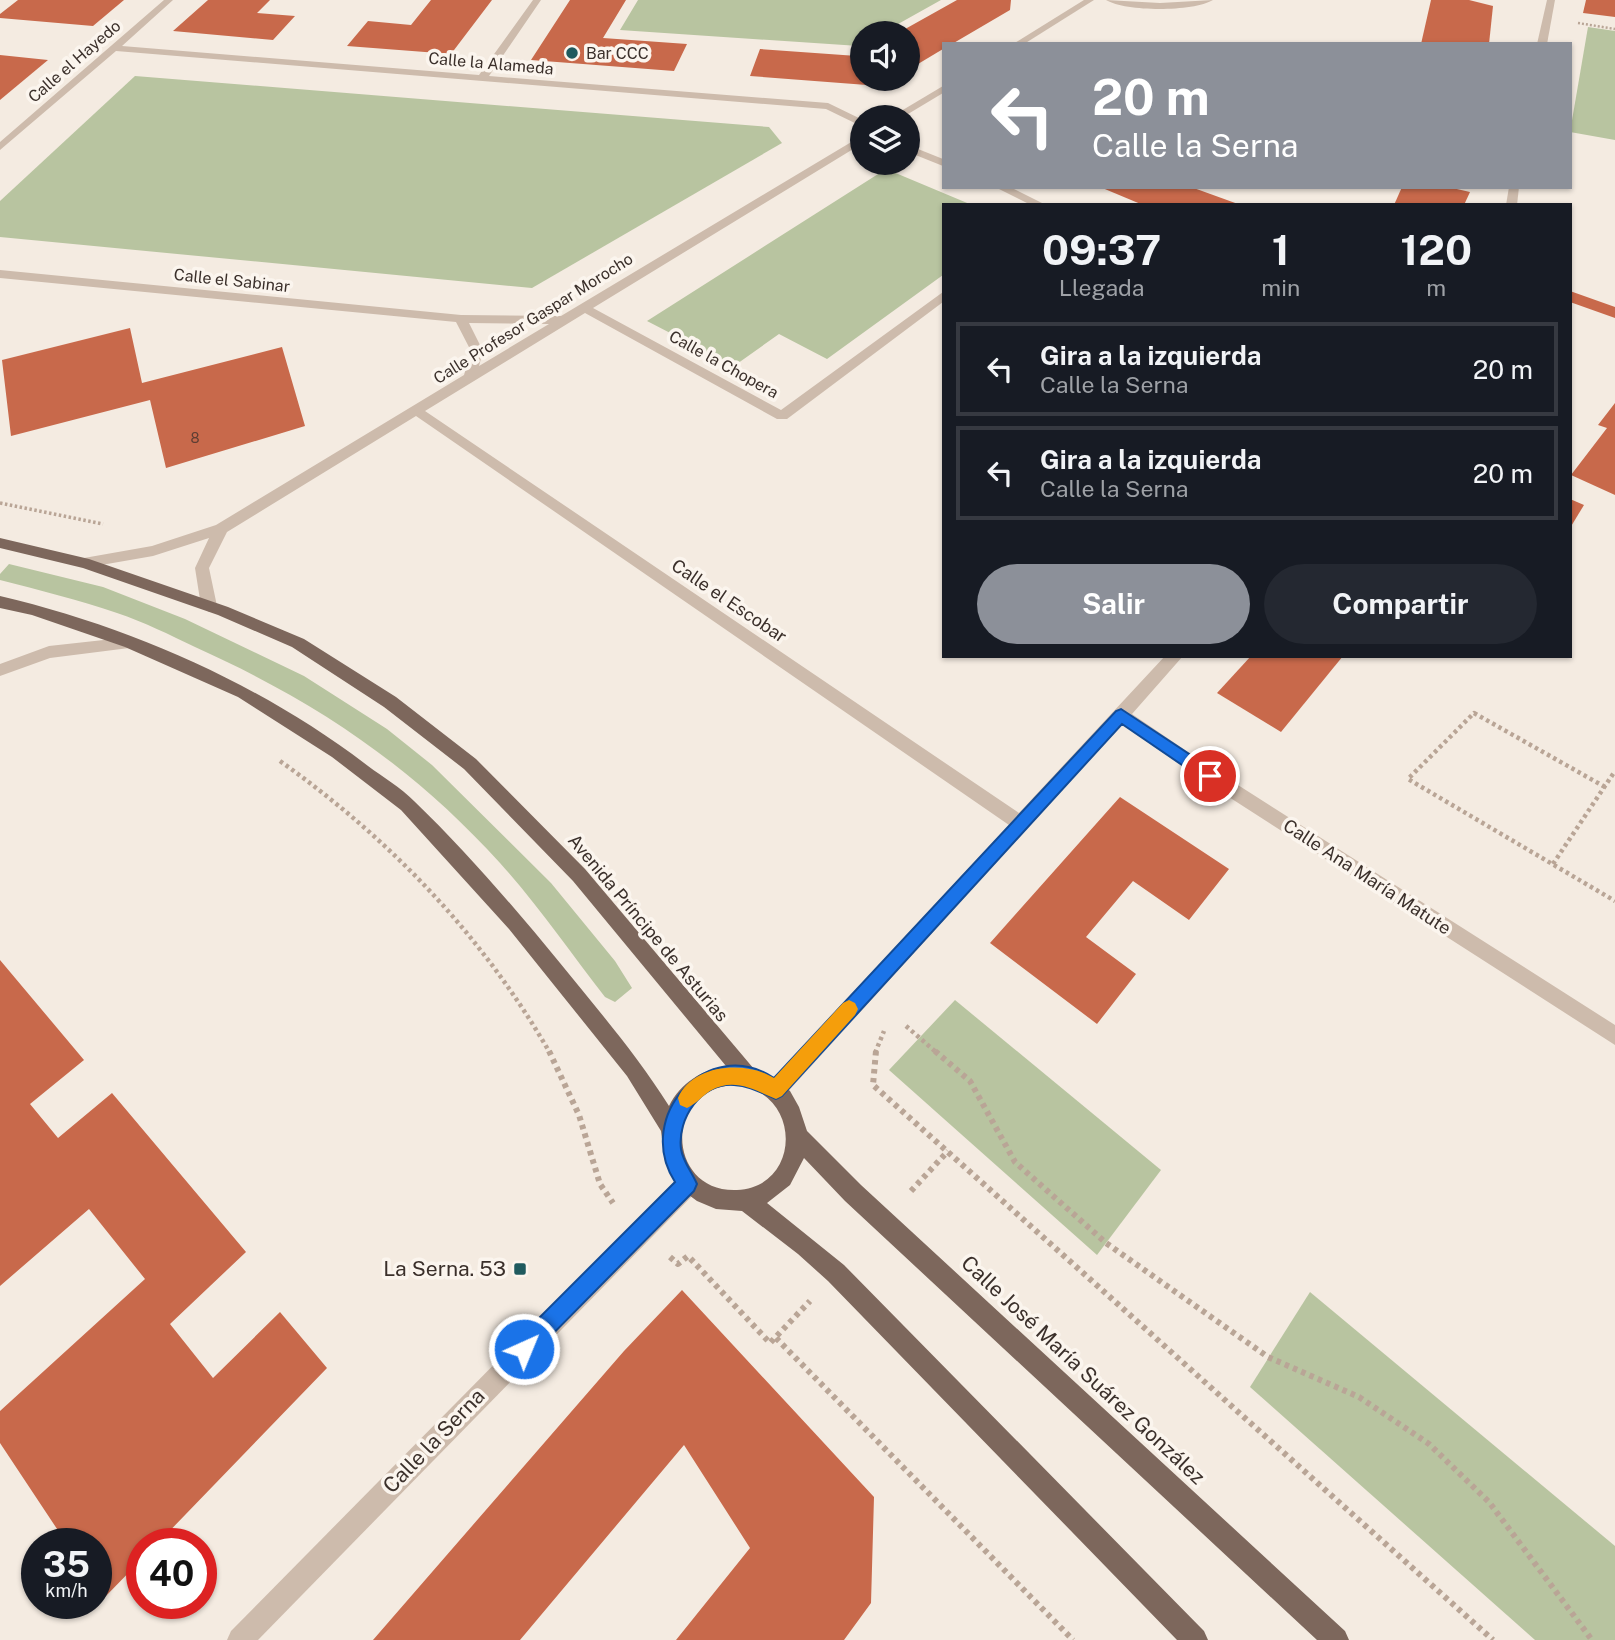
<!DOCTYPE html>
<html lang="es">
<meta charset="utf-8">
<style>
:root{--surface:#171b24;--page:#242831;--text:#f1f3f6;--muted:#9ea1a6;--line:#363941;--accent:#8c9099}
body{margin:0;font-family:"Public Sans",sans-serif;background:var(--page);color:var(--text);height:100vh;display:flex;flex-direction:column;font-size:26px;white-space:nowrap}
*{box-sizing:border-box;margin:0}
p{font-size:23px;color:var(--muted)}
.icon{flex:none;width:38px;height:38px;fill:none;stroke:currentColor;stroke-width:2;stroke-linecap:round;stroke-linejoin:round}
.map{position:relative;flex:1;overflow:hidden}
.drawer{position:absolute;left:942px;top:203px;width:630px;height:455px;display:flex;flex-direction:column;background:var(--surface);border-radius:0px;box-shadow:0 2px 5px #0004}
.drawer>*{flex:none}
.hud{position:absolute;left:942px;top:42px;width:630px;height:147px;border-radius:0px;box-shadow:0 2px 5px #0004;background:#8c9099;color:#fff;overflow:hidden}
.buttons{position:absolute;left:850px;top:21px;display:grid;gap:14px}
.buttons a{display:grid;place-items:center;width:70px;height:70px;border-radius:50%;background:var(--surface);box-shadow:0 2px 5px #0004;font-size:35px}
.speed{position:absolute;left:21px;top:1528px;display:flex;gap:14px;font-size:35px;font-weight:700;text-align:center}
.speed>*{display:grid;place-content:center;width:91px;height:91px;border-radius:50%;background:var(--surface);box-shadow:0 2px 5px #0004;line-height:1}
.speed small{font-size:18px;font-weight:400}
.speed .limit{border:10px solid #d22;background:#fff;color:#111}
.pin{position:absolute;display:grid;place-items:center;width:60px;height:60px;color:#fff;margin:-30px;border:4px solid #fff;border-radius:50%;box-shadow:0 2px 7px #0007}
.me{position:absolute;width:77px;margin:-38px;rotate:44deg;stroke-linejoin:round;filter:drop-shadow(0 0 5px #0008)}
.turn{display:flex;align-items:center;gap:24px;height:147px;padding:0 35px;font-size:32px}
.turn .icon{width:91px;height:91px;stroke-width:2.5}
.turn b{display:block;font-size:49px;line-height:60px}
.eta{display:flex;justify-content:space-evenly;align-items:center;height:119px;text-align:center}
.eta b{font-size:42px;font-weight:700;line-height:49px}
.action{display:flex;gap:14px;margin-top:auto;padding:14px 35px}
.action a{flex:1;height:80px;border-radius:42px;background:var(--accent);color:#fff;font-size:28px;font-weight:700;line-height:80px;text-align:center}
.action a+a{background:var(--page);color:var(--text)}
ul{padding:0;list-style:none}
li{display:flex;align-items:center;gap:21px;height:94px;margin:0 14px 10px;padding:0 21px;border:4px solid var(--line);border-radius:0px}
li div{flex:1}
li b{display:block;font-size:26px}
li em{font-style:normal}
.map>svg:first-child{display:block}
</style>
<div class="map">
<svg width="1615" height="1640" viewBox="0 0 1615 1640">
<rect width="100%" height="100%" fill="#f4ebe1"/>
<g fill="#b8c4a0">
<path d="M638,0h303l-59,33h-19v11l-4,2 -239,-16z"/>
<path d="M1588,27l27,4v109l-45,-8z"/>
<path d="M135,76l634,51 13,16 -250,145 -532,-51v-36z"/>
<path d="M886,169l86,36h-29v70l-116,84 -48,-25 -45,32 -87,-45z"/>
<path d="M9,564l94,23 82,32 119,57 83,53 45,36 119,118 64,78 17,27 -17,14 -10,-5c-35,-45 -67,-92 -105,-134 -89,-98 -185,-162 -305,-216 -25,-12 -51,-25 -78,-34 -38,-13 -78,-23 -117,-33v-6z"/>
<path d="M955,1000l206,170 -64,85 -208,-185z"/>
<path d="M1310,1292l305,254v94h-80l-285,-253z"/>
</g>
<g fill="#c8694b">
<path d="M18,0h106l-31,26 -93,-8v-4z"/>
<path d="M208,0h62l-13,13 38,3 -22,24 -100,-9z"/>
<path d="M431,0h61l-41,54 -104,-8 21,-25 43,4z"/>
<path d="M570,0h56l-23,38 84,6 -13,27 -143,-11z"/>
<path d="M957,0h54l-1,10 -58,34h-9v5l-35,21v-37h-10z"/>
<path d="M1431,0h38l24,6 -4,38h-68z"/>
<path d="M1586,0h29v17l-32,-4z"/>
<path d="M760,49l97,7 6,-3v26h29l-12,7 -130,-10z"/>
<path d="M0,55l48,5 -48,40z"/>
<path d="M1100,187h91l47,17 -95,1z"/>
<path d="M1402,187h46l22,5 -6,13h-70z"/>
<path d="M1570,291l45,16v11l-45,-16z"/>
<path d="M130,328l12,55 140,-36 23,79 -139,42 -16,-68 -139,36 -9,-76z"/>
<path d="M1615,403v92l-44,-20 36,-47 -9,-3z"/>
<path d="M1570,499l14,6 -14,23z"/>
<path d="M1251,656h92l-62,76 -64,-39z"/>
<path d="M1120,797l109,72 -40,51 -56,-39 -47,56 50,37 -39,50 -107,-81z"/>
<path d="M0,960l84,100 -54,44 28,34 54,-45 134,159 -76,72 43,54 67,-66 47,56 -170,176h-15v15l-39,40 -7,-11v-44h-29l-67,-101v-32l145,-132 -56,-70 -89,77z"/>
<path d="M682,1290l192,207 -3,106 -27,37h-168l74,-92 -66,-103 -164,195h-147l251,-289z"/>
</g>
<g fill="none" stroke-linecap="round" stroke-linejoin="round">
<path stroke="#b9a596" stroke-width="2.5" stroke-dasharray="2 2" stroke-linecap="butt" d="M1578,23l37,6"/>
<path stroke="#b9a596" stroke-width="3.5" stroke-dasharray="2.5 2.5" stroke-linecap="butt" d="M0,503l103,21"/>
<g stroke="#b9a596" stroke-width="4.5" stroke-dasharray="3.5 3.5" stroke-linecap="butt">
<path d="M280,761c111,79 202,174 270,292"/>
<path d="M1605,787l-131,-74 -66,66 207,122"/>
<path d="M1553,864l62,-93"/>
<path d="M906,1026l31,27"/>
<path d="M875,1053l9,-22"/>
</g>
<g stroke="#b9a596" stroke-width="6" stroke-dasharray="4.5 4.5" stroke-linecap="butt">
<path d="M549,1051l30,64 21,69 13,19"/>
<path d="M876,1051l-3,34 620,555"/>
<path d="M935,1051l35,30 45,81 91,81 162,114 91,40 70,47 60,58 103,138"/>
<path d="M911,1191l37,-40"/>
<path d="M670,1257l8,7 10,-8 82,87 40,-42"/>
<path d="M776,1338l297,302"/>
</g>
<g fill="#cdbbac" fill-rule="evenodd">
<path d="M164,0h9l-51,46 357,29 54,-75h8l-52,76 339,27 35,17v7l-37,-18 -710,-58 -116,99v-8z"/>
<path d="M1084,0h10l-70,44h-11z"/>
<path d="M1106,0l54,3 53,-3c-20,12 -87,12 -107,0z"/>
<path d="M1547,0h8l-8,44h-10z"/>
<path d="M943,86v7l-40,24h-12z"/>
<path d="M863,135v8l-270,165 188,102 162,-118v10l-156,117h-10l-192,-106 -160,98 594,402 146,-157h18l-51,58 84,57 399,254v20l-411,-264 -82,-57 -339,373 -7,3 -7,-3 -3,-7 3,-7 240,-258 -593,-409 -189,116 -18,36 8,38 -3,4 -5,2 -8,-6 -6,-38 14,-30 -56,18 -69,12 -7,-5 7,-5 68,-12 64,-21 248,-150 7,-24 -15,-29 -456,-44v-8l461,45 100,1zM469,323l80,1 -70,42 4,-15z"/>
<path d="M908,145l35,14v7l-35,-14z"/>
<path d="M995,187h15l36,18h-15z"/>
<path d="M1509,187h10l-2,18h-11z"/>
<path d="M131,637l8,6 -2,4 -87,11 -50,18v-12l49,-18z"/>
<path d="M688,1173l8,3 3,8 -3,8 -438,448h-31l4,-9 449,-455z"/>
</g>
<path fill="#7d675c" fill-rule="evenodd" d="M0,538l89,21 139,48 76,32 92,58 80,62 109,110 169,200 22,10 14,12 9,16 8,24 54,54 484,446 4,9h-32l-472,-439 -41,-43 -14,27 -23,18 77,62 360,366 4,9h-31l-349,-359 -30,-27 -56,-43 -26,-2 -19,-8 -15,-11 -17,-28 -4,-31 -34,-55 -118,-147 -108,-119 -69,-53 -94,-60 -113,-50 -93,-32 -32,-7v-12c131,31 261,88 368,170 15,11 33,22 46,35 52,50 100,106 146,162 38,47 77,92 109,143 12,-23 32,-36 57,-40l-153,-185 -109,-112 -80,-62 -92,-60 -74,-32 -135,-47 -83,-20zM734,1085c68,4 69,102 3,105 -70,3 -75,-101 -3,-105z"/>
</g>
<path fill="#1a73e8" stroke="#114b97" stroke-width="2" d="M1121,709l94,62 3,5 -3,4h-11l-82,-56 -340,372 -6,3c-15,-6 -25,-13 -42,-14 -33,-3 -57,34 -53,64 2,13 11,23 16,35l-3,7 -163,165 -7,3 -8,-3 -3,-7 3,-8 159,-159c-42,-66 33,-148 99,-104l342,-367z"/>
<path fill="#f59e0b" d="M849,1000l6,3 3,6 -3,6 -73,81 -6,3c-22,-9 -42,-22 -66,-8 -8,5 -14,13 -23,17l-7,-3 -2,-7c14,-34 68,-38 96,-20l69,-75z"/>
<g fill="#1f5a5e" stroke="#fbf5ee" stroke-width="2.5">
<circle cx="572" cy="53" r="7"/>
<rect x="513" y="1262" width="14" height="14" rx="3.5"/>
</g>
<g text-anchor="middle" stroke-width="7" stroke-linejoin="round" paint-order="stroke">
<g font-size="14" fill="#5e3e33">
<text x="195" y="443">8</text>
</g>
<g font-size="16" fill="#3b302b" stroke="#fbf5ee" text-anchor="start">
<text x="586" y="59">Bar CCC</text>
</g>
<g font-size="16" fill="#3b302b" stroke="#fbf5ee">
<text transform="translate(74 61) rotate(-41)" y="6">Calle el Hayedo</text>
<text transform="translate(491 63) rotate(5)" y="6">Calle la Alameda</text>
<text transform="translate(232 280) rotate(6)" y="6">Calle el Sabinar</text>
<text transform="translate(533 318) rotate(-32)" y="6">Calle Profesor Gaspar Morocho</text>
<text transform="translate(724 364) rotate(29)" y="6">Calle la Chopera</text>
</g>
<g font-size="18" fill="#3b302b" stroke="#fbf5ee">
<text transform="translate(729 601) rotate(34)" y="6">Calle el Escobar</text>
<text transform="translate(1367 877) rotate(33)" y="6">Calle Ana María Matute</text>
<text transform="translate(648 928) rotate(50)" y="6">Avenida Príncipe de Asturias</text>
</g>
<g font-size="21" fill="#3b302b" stroke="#fbf5ee" text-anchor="end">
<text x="506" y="1276">La Serna. 53</text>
</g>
<g font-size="21" fill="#3b302b" stroke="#fbf5ee">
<text transform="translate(1083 1370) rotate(43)" y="7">Calle José María Suárez González</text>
<text transform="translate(434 1441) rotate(-46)" y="7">Calle la Serna</text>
</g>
</g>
</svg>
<div class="buttons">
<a><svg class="icon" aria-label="sound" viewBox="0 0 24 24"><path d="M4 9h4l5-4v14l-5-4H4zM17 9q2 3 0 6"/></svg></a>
<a><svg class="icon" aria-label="layers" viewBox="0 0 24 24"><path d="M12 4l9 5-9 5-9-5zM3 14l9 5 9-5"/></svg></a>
</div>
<div class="speed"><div>35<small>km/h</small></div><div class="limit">40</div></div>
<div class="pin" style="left:1210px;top:776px;background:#d93025"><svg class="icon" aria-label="arrive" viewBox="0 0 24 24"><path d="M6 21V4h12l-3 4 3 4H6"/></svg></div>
<svg class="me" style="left:524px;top:1349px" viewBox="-20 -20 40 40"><circle r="17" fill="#1a73e8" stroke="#fff" stroke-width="3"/><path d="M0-11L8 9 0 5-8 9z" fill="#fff"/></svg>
<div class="hud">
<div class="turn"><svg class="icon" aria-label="left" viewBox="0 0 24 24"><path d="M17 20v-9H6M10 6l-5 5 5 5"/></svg><div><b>20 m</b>Calle la Serna</div></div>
</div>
<section class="drawer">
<div class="eta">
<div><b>09:37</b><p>Llegada</p></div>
<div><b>1</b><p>min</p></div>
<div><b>120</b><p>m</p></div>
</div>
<ul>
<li><svg class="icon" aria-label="left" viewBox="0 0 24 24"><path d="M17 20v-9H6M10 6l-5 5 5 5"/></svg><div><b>Gira a la izquierda</b><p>Calle la Serna</p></div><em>20 m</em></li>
<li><svg class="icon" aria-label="left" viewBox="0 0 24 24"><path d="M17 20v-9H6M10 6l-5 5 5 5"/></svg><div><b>Gira a la izquierda</b><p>Calle la Serna</p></div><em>20 m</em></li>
</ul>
<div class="action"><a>Salir</a><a>Compartir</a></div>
</section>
</div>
